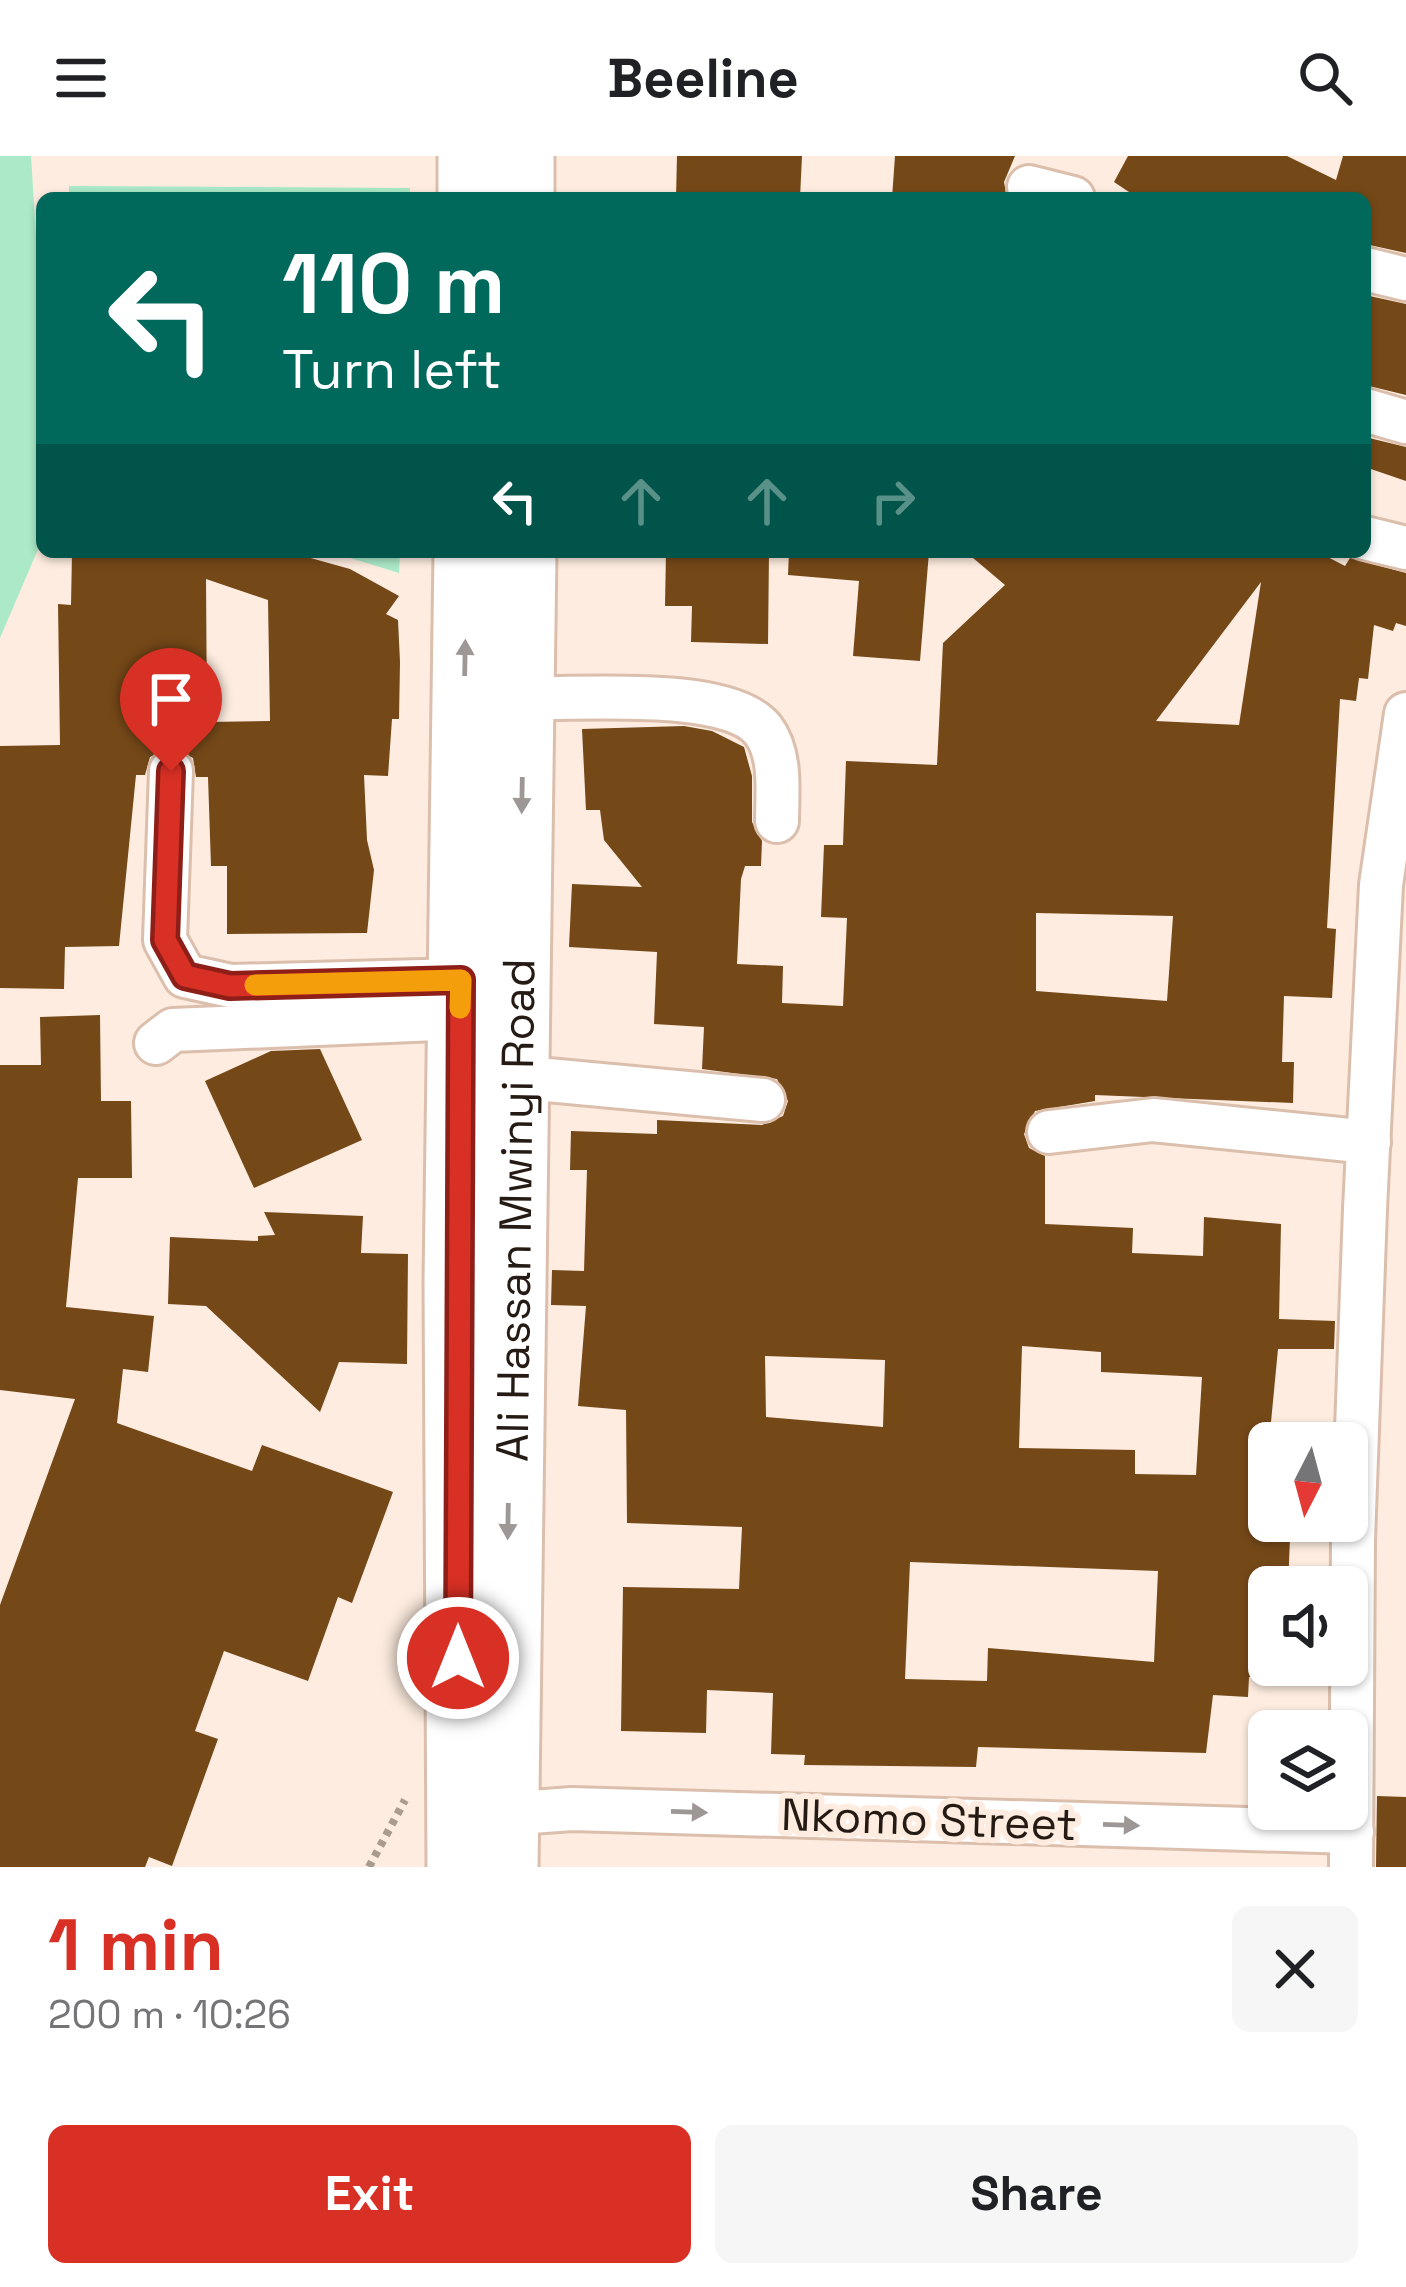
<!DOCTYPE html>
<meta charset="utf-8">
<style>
:root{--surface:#fff;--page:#f6f6f6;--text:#202124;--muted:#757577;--accent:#d93025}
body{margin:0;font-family:"Space Grotesk",sans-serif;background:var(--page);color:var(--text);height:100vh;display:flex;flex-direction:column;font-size:45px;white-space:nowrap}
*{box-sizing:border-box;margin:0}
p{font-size:39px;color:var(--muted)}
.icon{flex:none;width:66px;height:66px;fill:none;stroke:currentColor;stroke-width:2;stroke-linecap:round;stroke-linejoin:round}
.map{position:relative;height:1711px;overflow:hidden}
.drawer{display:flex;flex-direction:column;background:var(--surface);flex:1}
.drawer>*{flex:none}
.hud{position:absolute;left:36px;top:36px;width:1335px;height:366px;border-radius:18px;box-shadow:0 3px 9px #0004;background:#00695c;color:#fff;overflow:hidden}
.needle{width:78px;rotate:186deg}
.controls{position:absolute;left:1248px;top:1266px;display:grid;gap:24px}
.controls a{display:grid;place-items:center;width:120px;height:120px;border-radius:18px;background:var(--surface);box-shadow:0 3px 9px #0004;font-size:60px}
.pin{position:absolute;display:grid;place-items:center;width:102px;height:102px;color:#fff;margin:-123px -51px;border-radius:50% 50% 50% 0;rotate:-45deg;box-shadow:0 0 12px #0007}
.pin .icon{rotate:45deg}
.me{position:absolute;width:132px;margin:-66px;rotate:0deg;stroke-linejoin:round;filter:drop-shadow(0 0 9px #0008)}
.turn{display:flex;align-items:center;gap:42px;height:252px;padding:0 48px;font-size:54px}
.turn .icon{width:156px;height:156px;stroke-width:2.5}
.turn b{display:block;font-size:84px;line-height:102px}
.lanes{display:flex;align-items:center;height:114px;padding:0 48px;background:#0003;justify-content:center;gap:60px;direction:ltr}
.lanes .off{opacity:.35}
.round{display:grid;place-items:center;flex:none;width:126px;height:126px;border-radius:18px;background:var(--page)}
.head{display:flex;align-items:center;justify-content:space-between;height:204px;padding:0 48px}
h1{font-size:72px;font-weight:600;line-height:90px;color:var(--accent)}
.action{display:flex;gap:24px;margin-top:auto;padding:24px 48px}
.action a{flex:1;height:138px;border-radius:18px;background:var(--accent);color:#fff;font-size:48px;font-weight:600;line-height:138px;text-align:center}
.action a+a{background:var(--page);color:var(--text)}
header{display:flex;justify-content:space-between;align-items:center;height:156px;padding:0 48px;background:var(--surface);font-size:54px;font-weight:600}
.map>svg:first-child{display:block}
</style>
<header><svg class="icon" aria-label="menu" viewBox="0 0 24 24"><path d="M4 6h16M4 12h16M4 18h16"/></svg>Beeline<svg class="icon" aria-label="search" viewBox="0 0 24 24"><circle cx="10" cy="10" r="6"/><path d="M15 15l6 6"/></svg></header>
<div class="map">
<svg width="1406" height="1711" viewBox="0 0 1406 1711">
<rect width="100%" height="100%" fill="#fdecdf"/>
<g fill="#abe9c8">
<path d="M0,0h31l11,176v208l-42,98z"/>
<path d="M69,30l341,2v10h-341z"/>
<path d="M331,396h69l-1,21z"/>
</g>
<g fill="#754818" fill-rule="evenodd">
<path d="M677,0h125l-2,42h-124z"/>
<path d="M895,0h120l-11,26 3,16h-115z"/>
<path d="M1128,0h159l49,24 7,-24h63v97l-41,-9v-46h-227l-24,-16z"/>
<path d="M1365,139l41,9v91l-41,-10z"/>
<path d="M1365,281l41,10v34l-41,-14z"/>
<path d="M72,396h217l61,17 49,27 -13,18 12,6 2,42 -1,57h-7l-4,57 -24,-1 3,65 7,30 -7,63 -140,1v-68h-16l-3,-89h-12l-3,-19 -22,-12 -21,11 -5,18h-9l-17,171 -54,1 -1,42 -64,-1v-242l60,-1 -2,-141 13,1zM206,423l62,21 2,121 -63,1z"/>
<path d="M666,396h103l-1,92 -77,-2 1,-36h-27z"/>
<path d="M789,396h140l-9,109 -67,-5 6,-75 -71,-6z"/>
<path d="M966,396h352l27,14 5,-8 56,15v53l-10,-3 -3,8 -19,-6 -6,54 -9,-1 -3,23 -16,-2 -13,229 9,1 -4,69 -48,-2 -2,66h12l-1,41 -198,-8v6l-60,10 -11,23 5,14 16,8v68l88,4 -1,25 71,3 1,-39 77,7 -2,95 56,2 -1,28h-56l-9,94v95h21l-2,49 -22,1 -4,89h-13l-1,20 -35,-2 -7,58 -228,-6 -2,20 -172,-2 1,-10 -34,-1 2,-61 -66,-3 -1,43 -85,-2 2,-144 116,2 3,-62 -115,-4 -1,-113 -48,-4 8,-100 -35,-1 1,-35 32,1 3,-101h-17l1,-39 86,3v-14l105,5 21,-9 5,-15 -11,-22 -75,-10 2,-42 -50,-3 3,-72 -88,-5 3,-63 70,3 -38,-47 -4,-30h-14l-4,-81 102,-3 28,5 32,16 8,29v46l10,19 -1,25h-16l-4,13 -4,85 46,2 -1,37 61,3 4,-88 -26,-1 3,-72h19l3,-84 91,4 6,-122 62,-58zM1261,426l-22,143 -83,-4zM1036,757l137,3 -6,85 -131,-10zM1022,1190l79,6v20l101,5 -6,98 -61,-1v-24l-116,-2zM765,1200l120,4 -2,67 -117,-10zM910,1406l248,9 -4,91 -166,-14 -1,33 -82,-2z"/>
<path d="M100,859l1,86h30l1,77h-54l-12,129 88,9 -6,56 -25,-3 -6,54 135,48 10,-26 131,47 -41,111 -14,-6 -30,84 -84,-30 -29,80 23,8 -46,127 -23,-9 -4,10h-145v-262l75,-206 -75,-9v-325h41l-1,-48z"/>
<path d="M320,893l42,91 -108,48 -49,-107 66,-30z"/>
<path d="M264,1056l99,4 -2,37 47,1 -1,110 -68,-2 -19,50 -114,-106 -38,-2 2,-67 88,4v-5l17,-1z"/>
<path d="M1377,1640l29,1v70h-30z"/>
</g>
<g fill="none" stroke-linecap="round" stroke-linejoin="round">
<defs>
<g id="minor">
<path d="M1029,31l44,11"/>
<path d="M1365,113l41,10"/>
<path d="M1365,254l41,12"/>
<path d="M1365,382l41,10"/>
<path d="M525,542c54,2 204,-12 238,32 19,25 14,62 14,91"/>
<path d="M171,615l-6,169 20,36 46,10 230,-6"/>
<path d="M156,887l17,-13 287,-12"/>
<path d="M515,921l248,23"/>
<path d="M1049,976l104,-12 216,22"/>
<path d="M505,1658l67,-5 780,23"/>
<path d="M1351,1711l2,-327 12,-331 16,-324 25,-171"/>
</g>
<g id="highway">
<path d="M470,42v-42"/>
<path d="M522,42v-42"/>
<path d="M459,1711l-3,-585 10,-730"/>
<path id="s1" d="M506,1711l18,-1315"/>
</g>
</defs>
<use href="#minor" stroke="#dbbfac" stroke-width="48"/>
<use href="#highway" stroke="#dbbfac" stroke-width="69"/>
<path stroke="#a99b90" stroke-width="8" stroke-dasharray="6 6" stroke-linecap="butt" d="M369,1711l36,-67"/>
<use href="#minor" stroke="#fff" stroke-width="42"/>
<use href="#highway" stroke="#fff" stroke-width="63"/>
</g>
<defs><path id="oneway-solid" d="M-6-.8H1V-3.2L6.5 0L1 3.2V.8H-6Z" transform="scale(3)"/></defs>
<g fill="#9d9895">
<use href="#oneway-solid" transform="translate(465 502) rotate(-89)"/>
<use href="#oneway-solid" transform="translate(522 639) rotate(91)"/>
<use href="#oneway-solid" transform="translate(508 1365) rotate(91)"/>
<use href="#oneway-solid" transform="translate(689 1656) rotate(2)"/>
<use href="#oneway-solid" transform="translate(1121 1669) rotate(2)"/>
</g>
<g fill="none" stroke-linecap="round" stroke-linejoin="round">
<defs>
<path id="route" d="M171,615l-6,169 20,36 45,10 231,-6 -3,678"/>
</defs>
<use href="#route" stroke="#8d1f18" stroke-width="30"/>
<use href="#route" stroke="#d93025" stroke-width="21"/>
<path stroke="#f59e0b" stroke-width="21" d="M255,829l206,-5 -1,28"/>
</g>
<g text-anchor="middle" stroke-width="12" stroke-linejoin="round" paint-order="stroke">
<g font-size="45" fill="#251b14" stroke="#fdecdf">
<text dy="16" stroke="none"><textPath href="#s1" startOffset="657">Ali Hassan Mwinyi Road</textPath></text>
<text transform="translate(929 1663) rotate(2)" y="16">Nkomo Street</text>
</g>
</g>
</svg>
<div class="controls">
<a><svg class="needle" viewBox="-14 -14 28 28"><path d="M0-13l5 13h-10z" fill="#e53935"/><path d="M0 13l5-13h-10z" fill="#757577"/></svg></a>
<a><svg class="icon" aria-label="sound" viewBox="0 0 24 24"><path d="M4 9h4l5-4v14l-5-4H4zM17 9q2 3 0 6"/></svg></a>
<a><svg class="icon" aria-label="layers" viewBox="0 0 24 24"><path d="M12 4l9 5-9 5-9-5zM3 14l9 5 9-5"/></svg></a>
</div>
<div class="pin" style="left:171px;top:615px;background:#d93025"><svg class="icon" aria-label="arrive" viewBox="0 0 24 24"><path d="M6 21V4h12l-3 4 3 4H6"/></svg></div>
<svg class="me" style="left:458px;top:1502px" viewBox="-20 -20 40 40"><circle r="17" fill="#d93025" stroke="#fff" stroke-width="3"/><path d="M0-11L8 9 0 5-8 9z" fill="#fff"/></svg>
<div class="hud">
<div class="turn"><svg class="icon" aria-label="left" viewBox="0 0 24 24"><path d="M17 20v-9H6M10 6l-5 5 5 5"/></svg><div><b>110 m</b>Turn left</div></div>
<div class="lanes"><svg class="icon" aria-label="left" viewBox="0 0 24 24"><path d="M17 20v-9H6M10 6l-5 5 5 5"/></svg><svg class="icon off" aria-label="ahead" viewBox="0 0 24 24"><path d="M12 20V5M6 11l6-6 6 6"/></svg><svg class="icon off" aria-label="ahead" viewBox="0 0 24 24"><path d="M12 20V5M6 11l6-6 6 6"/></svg><svg class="icon off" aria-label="right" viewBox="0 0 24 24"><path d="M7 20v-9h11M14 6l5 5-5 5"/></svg></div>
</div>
</div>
<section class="drawer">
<div class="head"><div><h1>1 min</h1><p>200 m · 10:26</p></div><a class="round"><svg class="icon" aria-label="close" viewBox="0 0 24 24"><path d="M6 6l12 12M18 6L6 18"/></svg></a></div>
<div class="action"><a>Exit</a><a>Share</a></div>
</section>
